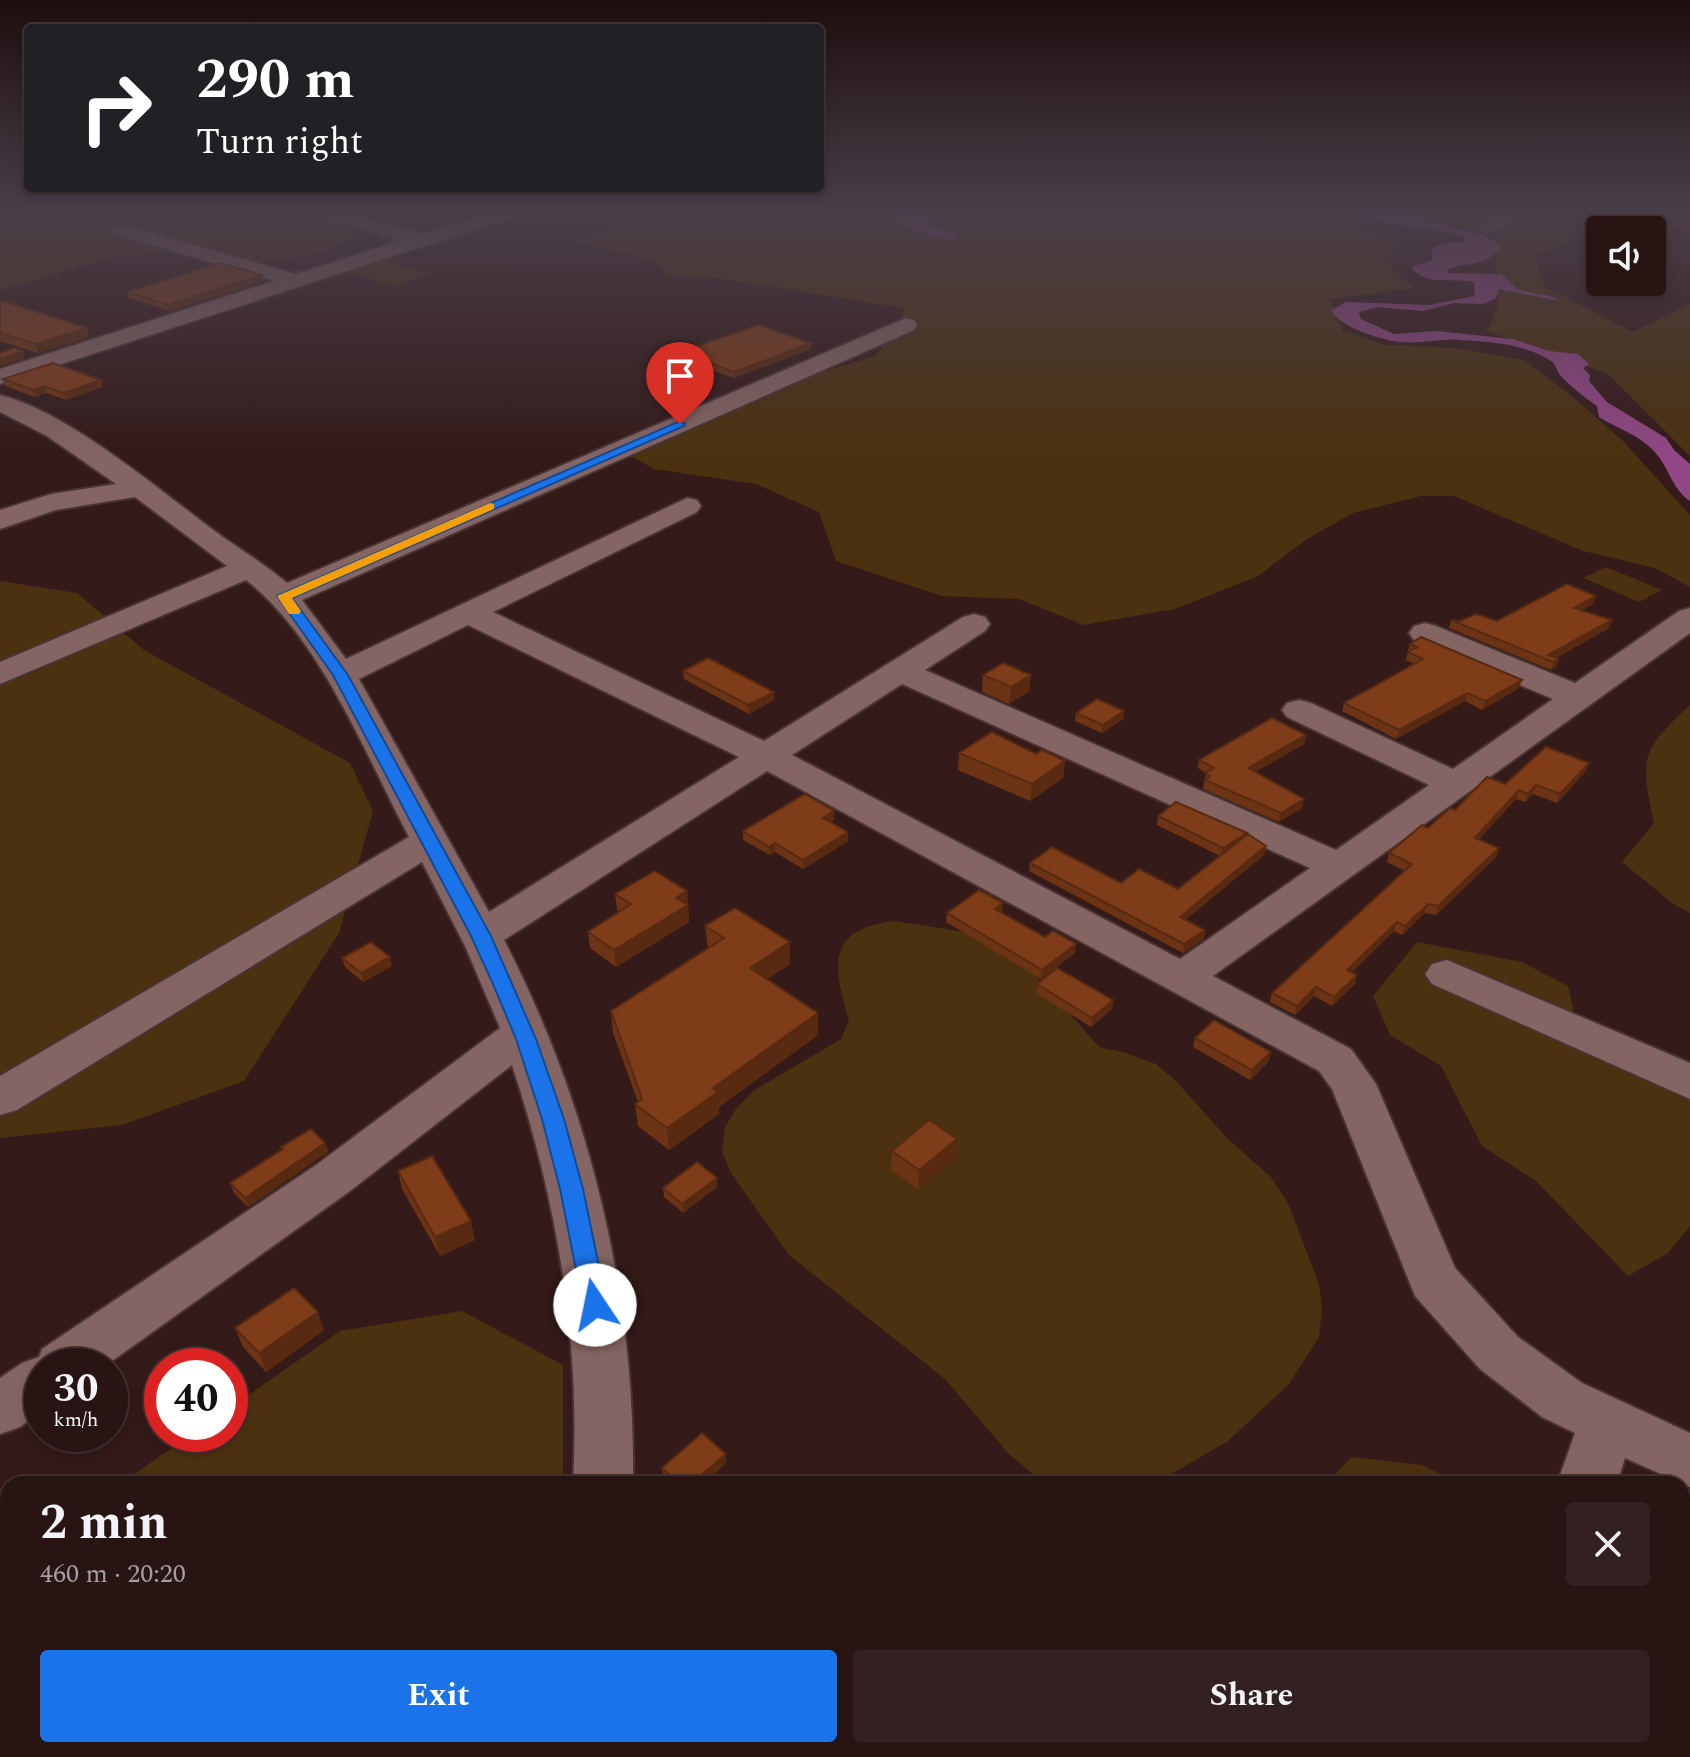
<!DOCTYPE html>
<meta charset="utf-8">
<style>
:root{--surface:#271413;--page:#332121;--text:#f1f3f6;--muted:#a49ea0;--line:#433333;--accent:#1a73e8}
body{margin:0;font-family:Spectral,serif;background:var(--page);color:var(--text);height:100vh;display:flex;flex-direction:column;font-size:30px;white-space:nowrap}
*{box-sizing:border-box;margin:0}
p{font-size:26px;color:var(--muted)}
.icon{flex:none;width:44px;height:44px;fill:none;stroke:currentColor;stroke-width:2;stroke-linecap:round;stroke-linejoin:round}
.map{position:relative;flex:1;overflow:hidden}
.details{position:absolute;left:0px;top:1476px;width:1690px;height:282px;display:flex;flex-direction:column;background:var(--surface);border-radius:24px 24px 0 0;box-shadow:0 4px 12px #0003,0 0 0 2px var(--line)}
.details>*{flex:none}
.banner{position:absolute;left:24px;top:24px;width:800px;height:168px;border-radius:8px;box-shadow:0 4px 12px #0003,0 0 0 2px var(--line);background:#202124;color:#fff;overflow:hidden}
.tools{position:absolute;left:1586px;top:216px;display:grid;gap:16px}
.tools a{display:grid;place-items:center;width:80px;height:80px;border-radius:8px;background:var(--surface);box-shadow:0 4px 12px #0003,0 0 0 2px var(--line);font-size:40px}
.speed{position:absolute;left:24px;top:1348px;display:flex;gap:16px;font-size:40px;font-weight:700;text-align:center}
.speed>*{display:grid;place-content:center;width:104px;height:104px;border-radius:50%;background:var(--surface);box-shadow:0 4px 12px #0003,0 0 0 2px var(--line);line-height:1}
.speed small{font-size:20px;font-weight:400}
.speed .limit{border:12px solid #d22;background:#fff;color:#111}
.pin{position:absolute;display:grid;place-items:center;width:68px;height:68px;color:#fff;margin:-82px -34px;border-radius:50% 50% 50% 0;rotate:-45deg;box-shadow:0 0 8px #0007}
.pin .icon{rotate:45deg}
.me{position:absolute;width:88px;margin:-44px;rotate:349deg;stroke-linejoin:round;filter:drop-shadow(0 0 6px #0008)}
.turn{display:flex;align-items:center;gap:28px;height:168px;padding:0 40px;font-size:36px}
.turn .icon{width:104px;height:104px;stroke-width:2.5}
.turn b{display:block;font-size:56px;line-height:68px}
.round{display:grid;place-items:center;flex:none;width:84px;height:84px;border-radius:8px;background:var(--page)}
.overview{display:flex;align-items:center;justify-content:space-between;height:136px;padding:0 40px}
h1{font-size:48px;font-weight:700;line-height:60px}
.cta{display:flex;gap:16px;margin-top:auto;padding:16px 40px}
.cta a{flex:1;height:92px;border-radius:8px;background:var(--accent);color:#fff;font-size:32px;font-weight:700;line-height:92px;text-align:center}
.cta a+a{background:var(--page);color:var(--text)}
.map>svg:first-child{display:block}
</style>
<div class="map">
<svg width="1690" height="1757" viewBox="0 0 1690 1757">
<rect width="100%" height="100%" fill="#341a19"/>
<g fill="#4b310f">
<path d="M0,213h355l-2,26 -34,15 -74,10 -1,-8 -28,-6 -105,7 -111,34z"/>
<path d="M658,213h561l117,6 65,21 -17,21 30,27 -84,11 13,32 43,14 70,3 68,12 49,37 51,45 66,73v72l-35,-19 -72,-17 -129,-55h-33l-68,17 -46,26 -49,37 -83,33 -92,16 -64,-26 -77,-3 -106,-35 -17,-49 -63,-28 -102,-15 -30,-17 129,-60 123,-36 20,-29 8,-19 -188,-30 -48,-2 -10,-14 -91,-23 83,-21z"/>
<path d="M1396,213h161l20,9 -13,22 -29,12 9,30 89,46 57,-28v152l-82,-82 -121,-43 11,-25 -3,-72z"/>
<path d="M381,259l50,15 -36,12 -51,-15z"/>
<path d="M1606,567l56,23 -23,12 -56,-24z"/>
<path d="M0,581l77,12 67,57 206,113 23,48 -34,122 -95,148 -122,44 -122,13z"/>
<path d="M1690,705v208l-18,-10 -50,-41 32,-39c-14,-65 -14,-72 36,-118z"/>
<path d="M895,921l77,12 45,21 82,93 27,6 30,11 20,17 52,58 43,38 17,26 31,81 3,26 -3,27 -30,47 -61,57 -74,43h-109l-37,-31 -63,-74 -156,-124 -58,-82 -9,-21 3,-25 11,-18 17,-18 88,-52 8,-18c-16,-55 -24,-92 46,-100z"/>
<path d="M1417,942l105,20 46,24 9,39 113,42v159l-22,27 -40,23 -92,-95 -54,-35 -41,-80 -51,-31 -17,-39z"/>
<path d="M462,1311l101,54v119h-443l72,-50h38v-26l110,-77z"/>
<path d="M1352,1457l70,8 39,19h-136z"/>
<path d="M8,1544v206h480l-5,7h-483v-209z"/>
<path d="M749,1750h109l2,7h-114z"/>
</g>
<g fill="#914785">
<path d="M893,213h20l1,4 18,4 -3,5 25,7 2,6c-14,1 -38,-8 -53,-12v-4z"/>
<path d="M1357,213l43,2 81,19 20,11c-11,22 -34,17 -54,24l1,4 53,1 18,16 31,6 9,5 -60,-12 -4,10 -12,5 -28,-1 -32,8 -46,-4 -18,5 2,7 33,15 43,-3 76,8 36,12 29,3 11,10 -6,4 7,7 -1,6 18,21 59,36 8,12 16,14v37c-16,-11 -19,-26 -29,-41 -16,-24 -40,-29 -62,-43l-2,-11c-14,-10 -26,-19 -37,-31 -3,-4 -4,-10 -9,-14 -25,-17 -60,-19 -89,-21 -20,-2 -41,4 -61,2 -17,-1 -65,-16 -69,-32l14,-8 84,3 45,-9 -1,-14c-19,-4 -52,4 -63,-15l22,-7 -2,-11 14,-6 21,-1 -1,-4 -32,-9 -44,-6z"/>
</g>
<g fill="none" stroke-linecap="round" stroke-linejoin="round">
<defs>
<g id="minor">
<path d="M316,213h29l77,21 66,-21h27l-2,4 -513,167v-15l274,-88 -159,-47 -3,-4 3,-4h14l167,48 105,-34 -83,-23z"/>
<path d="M1503,213h23l-29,18h-14l-3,-4z"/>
<path d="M906,318l8,2 3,5 -3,5 -612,270 44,59 341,-161 10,2 4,6 -4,6 -204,100 271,129 199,-124 11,-3 11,3 5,7 -5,7 -60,39 411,180 93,-65 -142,-68 -5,-7 5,-7 12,-3 12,3 142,66 100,-70 -139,-59 -5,-7 5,-7 11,-3 11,3 139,57 104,-72 11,-3v25l-477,343 138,73 25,35 79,184 63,69 64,46 108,50v54l-65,-29 -8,26h-60l18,-51 -33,-16 -62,-48 -65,-73 -83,-207 -13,-18 -552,-300 -263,169c86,166 132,357 129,544h-60c8,-143 -16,-283 -61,-419l-162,126 -245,175h-63v45l-22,16 -20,7v-56l22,-15 17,-6 3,-8 274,-184 184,-137 -35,-82 -43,-84 -405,248 -17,5v-39l409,-239c-44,-83 -88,-198 -163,-257l-246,104v-22l227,-96 -92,-69 -79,13 -56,19v-19l51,-16 65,-10 -69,-48 -47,-24v-17c66,16 157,93 212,134 25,19 52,34 75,54zM468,625l271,132 -250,155 -130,-233zM902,684l408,184 -130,91 -388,-204z"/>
<path d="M1447,960l243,103v36l-258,-115 -7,-10 7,-10z"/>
<path d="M472,1750h72l-3,7h-72z"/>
<path d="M1147,1750h83l3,7h-83z"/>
<path d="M1466,1750h68l-2,7h-68z"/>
</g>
</defs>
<use href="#minor" stroke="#473433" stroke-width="4"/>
<use href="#minor" fill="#856563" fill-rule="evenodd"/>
</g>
<g fill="#6c3415">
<path d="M1690,213v20l-26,-6 2,-6z"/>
<path d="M262,275l2,6 -94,30 -41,-13 -2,-6z"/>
<path d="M0,300l87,28 2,9 -51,16 -38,-12z"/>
<path d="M811,343v6l-77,29 -54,-19v-7z"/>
<path d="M3,379l98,1 2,7 -37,13 -20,-7 -11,4 -30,-11z"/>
<path d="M1593,604l-11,6 30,10 -3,8 -53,30v9l-5,3 -102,-42 2,-8 9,1h37z"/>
<path d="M1410,644l109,44 -37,22 -17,-9 -69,38 -54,-28 2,-8 70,-39 -8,-4z"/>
<path d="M683,671l91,29 -25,14 -65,-35z"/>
<path d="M983,675l46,16 -20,13 -27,-12z"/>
<path d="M1076,713l47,6 -21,14 -27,-12z"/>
<path d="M1306,735l-2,9 -49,28 47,36 -23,14 -76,-33 3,-16 -8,-5 1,-8z"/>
<path d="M959,753l106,8 -2,17 -33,23 -72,-31z"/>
<path d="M1589,763l-3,8 -29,32 -24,-9 -8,8 -9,-3 -37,40 20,9 -3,9 -60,58 -11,-2 -23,22 -8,-4 -42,41 3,12 -23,22 -18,-10 -19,19 -25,-13 2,-9 133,-122 -18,-9 2,-9 66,-43 50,-26z"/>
<path d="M1158,816l89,17 -1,2 20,11 -2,9 -79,65 20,10 -1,9 -21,14 -154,-82 1,-8 91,20 57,6 42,-33 -63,-31z"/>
<path d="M834,820l-4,2 18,19 -45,28 -28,-17 -5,3 -27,-15v-9z"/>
<path d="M687,891l2,31 -73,45 -26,-19 -2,-16 31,-20 -2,-2 -2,-16z"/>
<path d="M1002,912l43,25 30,16 -34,26 -95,-57 1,-9z"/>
<path d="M705,926l85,16v22l-23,15 51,34v22l-99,72v7l-50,36 -31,-24 -3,-22 3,-2 -25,-69 -2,-22 97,-62z"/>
<path d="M342,958l50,8 -29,16 -18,-15z"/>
<path d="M1037,984l76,16 -1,9 -21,18 -55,-34z"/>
<path d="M1195,1038l76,14 -2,9 -19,19 -57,-33z"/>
<path d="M957,1139l-1,19 -38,31 -27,-19 1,-19z"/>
<path d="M325,1143l3,9 -80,55 -14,-14 -4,-10 52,-33 -1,-3z"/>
<path d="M398,1171l77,69 -35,16 -38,-67z"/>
<path d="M717,1187l-34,26 -19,-16 -1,-9z"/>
<path d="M235,1328l89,2 -58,42 -23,-25z"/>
<path d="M726,1463l-23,21h-33l-7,-7 -1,-9z"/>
<path d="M1682,1628l8,5v73l-8,-4z"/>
<path d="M1571,1750h14l-4,6z"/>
</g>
<g fill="#582a11">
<path d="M262,275l2,6 -94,30 -2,-6z"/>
<path d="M87,328l2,9 -51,16 -2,-9z"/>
<path d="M811,343v6l-77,29v-6z"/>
<path d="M23,351l2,7 -25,8v-7z"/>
<path d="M101,380l2,7 -37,13 -2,-7z"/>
<path d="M44,386l2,7 -11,4 -2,-7z"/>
<path d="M1596,596l-3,8 -21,12 2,-8z"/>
<path d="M1612,620l-3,8 -58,33 -3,-6z"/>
<path d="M1559,659l-3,8 -5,3 2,-8z"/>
<path d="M1031,675l-2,16 -20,13 2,-17z"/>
<path d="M1522,680l-3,8 -37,22 3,-9z"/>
<path d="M774,692v8l-25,14 -1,-9z"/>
<path d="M1467,693l-2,8 -69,38 3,-9z"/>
<path d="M1124,711l-1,8 -21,14 1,-8z"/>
<path d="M1306,735l-2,9 -58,33 2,-9z"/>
<path d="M1065,761l-2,17 -33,23 2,-17z"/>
<path d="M1589,763l-3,8 -29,32 3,-9z"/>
<path d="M1536,785l-3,9 -8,8 3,-8z"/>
<path d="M1519,790l-3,9 -44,47 3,-8z"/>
<path d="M1304,799l-2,9 -23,14 2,-9z"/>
<path d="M834,811v9l-11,7v-9z"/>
<path d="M848,832v9l-45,28v-9z"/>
<path d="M1247,833l-2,9 -24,14 2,-8z"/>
<path d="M775,843v9l-5,3 -1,-8z"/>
<path d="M1266,846l-2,9 -86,71 2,-9z"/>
<path d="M1499,848l-3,9 -60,58 2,-9z"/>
<path d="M687,891l2,31 -73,45 -2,-17 62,-52z"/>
<path d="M1003,903l-1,9 -7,-3z"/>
<path d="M1428,904l-3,9 -23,22 3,-9z"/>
<path d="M1397,922l-3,9 -49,48 2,-9z"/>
<path d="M1205,930l-1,9 -21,14 1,-9z"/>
<path d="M790,942v22l-39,26 -1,-22z"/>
<path d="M1076,944l-1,9 -34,26 1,-9z"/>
<path d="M390,957l2,9 -29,16 -2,-9z"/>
<path d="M1357,975l-2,9 -23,22 2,-9z"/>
<path d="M1316,987l-2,9 -19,19 2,-9z"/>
<path d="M1113,1000l-1,9 -21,18 1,-9z"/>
<path d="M818,1013v22l-99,72v7l-50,36 -2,-22 46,-40z"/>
<path d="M1271,1052l-2,9 -19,19 2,-10z"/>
<path d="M957,1139l-1,19 -38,31 1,-19z"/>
<path d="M325,1143l3,9 -80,55 -3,-9z"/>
<path d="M717,1178v9l-34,26 -1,-9z"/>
<path d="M471,1221l4,19 -35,16 -5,-19z"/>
<path d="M318,1312l6,18 -58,42 -7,-19z"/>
<path d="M726,1454v9l-23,21h-12z"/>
</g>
<g fill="#7e3c18" stroke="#582a11" stroke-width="2">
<path d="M1679,213h11v13l-24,-5z"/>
<path d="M220,263l42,12 -94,30 -41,-13z"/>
<path d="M0,300l87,28 -51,16 -36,-11z"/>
<path d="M758,325l53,18 -77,29 -54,-20z"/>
<path d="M14,348l9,3 -23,8v-6z"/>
<path d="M53,363l48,17 -37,13 -20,-7 -11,4 -30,-11z"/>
<path d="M1567,584l29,12 -22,12 38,12 -64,35 11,4 -6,3 -102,-42 9,1 16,-7 21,7z"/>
<path d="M1421,637l101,43 -37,21 -18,-8 -68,37 -55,-27 79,-44 -15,-7 9,-5 -7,-3z"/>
<path d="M708,658l66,34 -26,13 -65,-34z"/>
<path d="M1003,663l28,12 -20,12 -28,-12z"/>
<path d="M1097,699l27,12 -21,14 -27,-12z"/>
<path d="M1272,718l34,17 -58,33 56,31 -23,14 -76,-33 5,-4 -5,-3 9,-5 -15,-8z"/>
<path d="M992,732l44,22 6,-4 23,11 -33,23 -73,-31z"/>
<path d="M1546,747l43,16 -29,31 -24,-9 -8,9 -9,-4 -44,48 24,10 -61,58 -10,-2 -23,22 -8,-4 -50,48 10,5 -23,22 -18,-10 -19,19 -25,-13 140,-129 -23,-11 33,-28 6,3 22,-20 5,2 32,-33 18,7z"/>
<path d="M805,794l29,17 -11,7 25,14 -45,28 -28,-17 -6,4 -26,-16z"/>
<path d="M1176,802l71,31 -24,15 -65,-32z"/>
<path d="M1248,834l18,12 -86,71 25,13 -21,14 -154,-81 22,-16 69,36 18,-14 39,20z"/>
<path d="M655,871l32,20 -11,7 12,7 -74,45 -26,-18 43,-28 -16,-10z"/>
<path d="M979,890l24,13 -8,6 50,28 8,-6 23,13 -34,26 -95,-57z"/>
<path d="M735,908l55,34 -40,26 68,45 -105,75 5,4 -51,36 -32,-24 7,-5 -31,-88 113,-73 -19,-12z"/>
<path d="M371,942l19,15 -29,16 -19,-15z"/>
<path d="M1057,968l56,32 -21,18 -55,-34z"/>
<path d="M1214,1020l57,32 -19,18 -57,-32z"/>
<path d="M929,1120l28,19 -38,31 -27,-19z"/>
<path d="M311,1129l14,14 -80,55 -15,-15 53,-34 -2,-2z"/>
<path d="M432,1156l39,65 -36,16 -37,-66z"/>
<path d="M697,1162l20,16 -35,26 -19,-16z"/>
<path d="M294,1288l24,24 -59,41 -24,-25z"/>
<path d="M702,1433l24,21 -35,30h-12l-17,-16z"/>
<path d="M211,1476l8,8h-20z"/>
<path d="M1682,1628l8,5v61l-8,-5z"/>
</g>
<linearGradient id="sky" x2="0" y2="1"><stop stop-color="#1d0e0e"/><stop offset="0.46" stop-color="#4a3e49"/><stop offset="1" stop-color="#4a3e49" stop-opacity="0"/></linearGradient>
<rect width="1690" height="459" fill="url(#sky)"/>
<path fill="#1a73e8" stroke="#114b97" stroke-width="2" d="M680,421l5,3 -1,2 -392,172 56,77 143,261 21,48 24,55 28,80 19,70 24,116 -4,7 -8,3 -9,-3 -3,-7 -23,-116 -18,-70 -26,-80 -23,-55 -22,-48 -138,-261 -56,-79z"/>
<path fill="#f59e0b" d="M490,503l4,1v5l-202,89 9,13 -2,3h-10l-12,-18z"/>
</svg>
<div class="tools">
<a><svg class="icon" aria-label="sound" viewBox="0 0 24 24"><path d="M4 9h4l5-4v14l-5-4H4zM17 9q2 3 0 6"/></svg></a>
</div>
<div class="speed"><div>30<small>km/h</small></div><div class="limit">40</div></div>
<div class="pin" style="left:680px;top:424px;background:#d93025"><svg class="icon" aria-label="arrive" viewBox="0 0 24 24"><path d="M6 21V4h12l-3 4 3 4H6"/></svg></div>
<svg class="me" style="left:595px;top:1305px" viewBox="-20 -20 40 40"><circle r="19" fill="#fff"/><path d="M0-13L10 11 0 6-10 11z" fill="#1a73e8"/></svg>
<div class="banner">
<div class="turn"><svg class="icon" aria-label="right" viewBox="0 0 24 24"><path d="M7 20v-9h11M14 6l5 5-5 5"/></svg><div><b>290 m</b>Turn right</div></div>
</div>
<section class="details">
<div class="overview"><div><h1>2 min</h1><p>460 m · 20:20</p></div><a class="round"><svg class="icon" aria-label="close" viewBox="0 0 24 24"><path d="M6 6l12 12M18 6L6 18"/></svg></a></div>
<div class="cta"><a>Exit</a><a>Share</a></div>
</section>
</div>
